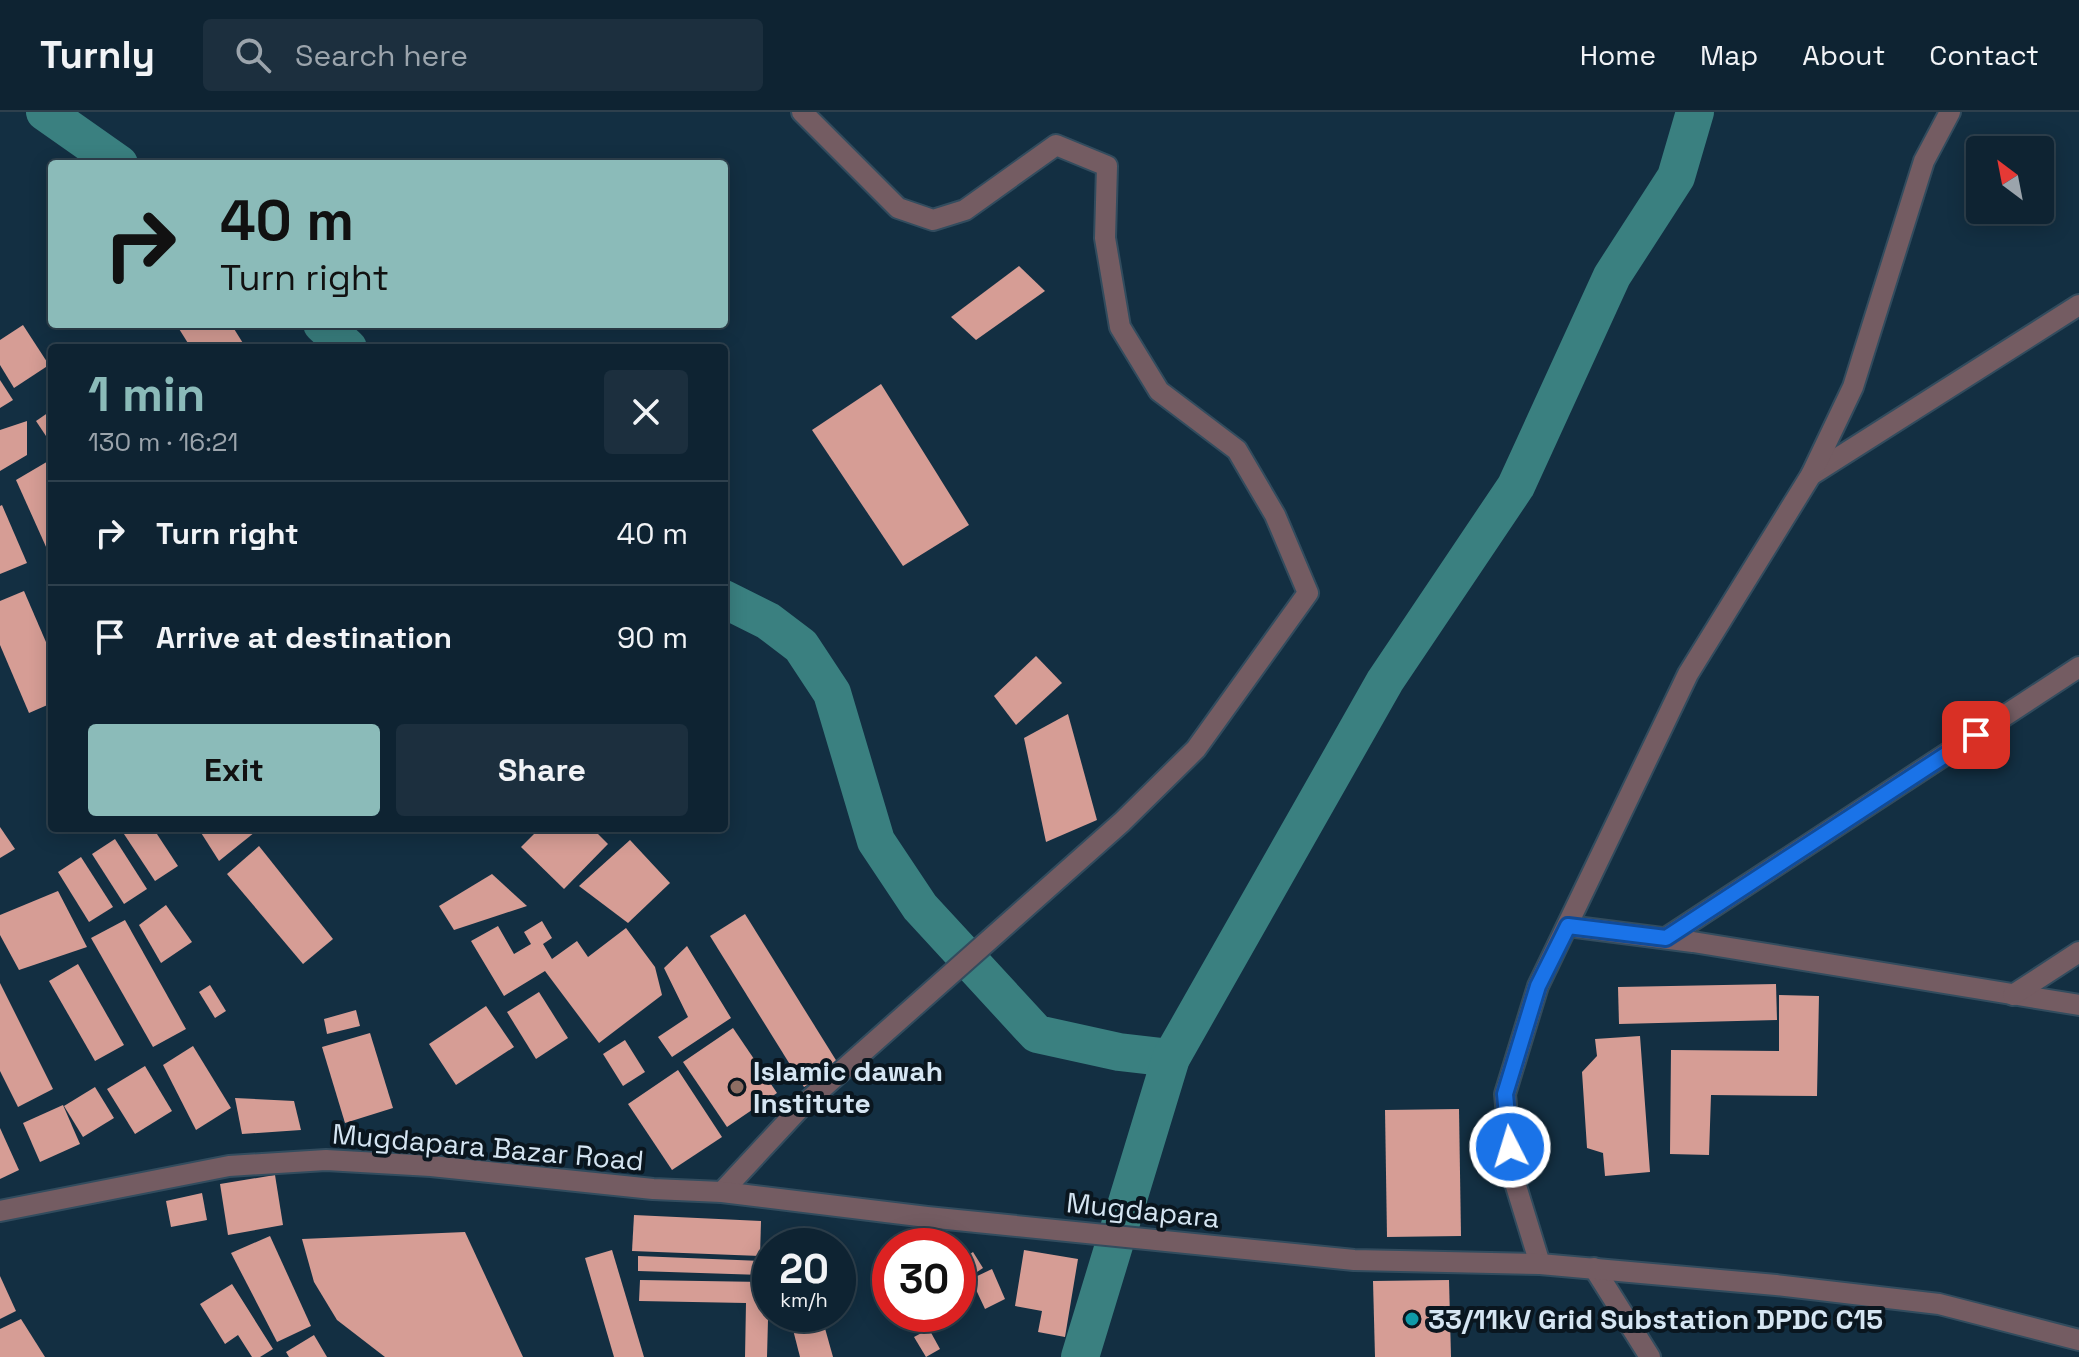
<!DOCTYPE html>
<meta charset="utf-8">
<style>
:root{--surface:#0e2332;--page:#1c2f3e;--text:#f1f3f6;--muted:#9ba4ac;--line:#2e404d;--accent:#8bbbb9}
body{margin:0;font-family:"Space Grotesk",sans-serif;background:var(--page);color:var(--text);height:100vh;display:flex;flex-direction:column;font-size:30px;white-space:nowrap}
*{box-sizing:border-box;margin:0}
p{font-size:26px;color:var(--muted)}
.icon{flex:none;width:44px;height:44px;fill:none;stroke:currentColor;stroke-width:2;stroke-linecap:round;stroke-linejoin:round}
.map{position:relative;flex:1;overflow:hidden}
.drawer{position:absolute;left:48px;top:232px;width:680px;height:488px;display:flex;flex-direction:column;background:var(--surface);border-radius:8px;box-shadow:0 4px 20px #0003,0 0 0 2px var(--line)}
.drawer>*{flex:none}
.top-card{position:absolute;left:48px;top:48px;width:680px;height:168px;border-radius:8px;box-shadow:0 4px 20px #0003,0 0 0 2px var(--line);background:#8bbbb9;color:#111;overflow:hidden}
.needle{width:52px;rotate:328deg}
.tools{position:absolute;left:1966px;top:24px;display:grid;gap:16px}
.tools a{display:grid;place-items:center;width:88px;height:88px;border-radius:8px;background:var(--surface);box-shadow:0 4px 20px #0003,0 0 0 2px var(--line);font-size:40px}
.speed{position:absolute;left:752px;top:1116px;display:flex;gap:16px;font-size:40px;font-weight:700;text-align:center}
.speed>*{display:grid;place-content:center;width:104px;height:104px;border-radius:50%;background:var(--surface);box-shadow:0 4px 20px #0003,0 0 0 2px var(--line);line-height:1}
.speed small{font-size:20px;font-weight:400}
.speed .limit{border:12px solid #d22;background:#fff;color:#111}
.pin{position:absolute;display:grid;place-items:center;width:68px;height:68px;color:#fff;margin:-34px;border-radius:16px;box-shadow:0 4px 12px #0006}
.me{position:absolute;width:88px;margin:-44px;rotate:355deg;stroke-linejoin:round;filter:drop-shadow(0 0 6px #0008)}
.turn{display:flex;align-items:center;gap:28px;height:168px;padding:0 40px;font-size:36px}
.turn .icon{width:104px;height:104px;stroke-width:2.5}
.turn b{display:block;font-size:56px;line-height:68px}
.round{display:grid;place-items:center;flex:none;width:84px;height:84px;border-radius:8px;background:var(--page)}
.summary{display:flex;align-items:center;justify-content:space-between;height:136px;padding:0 40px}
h1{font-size:48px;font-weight:700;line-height:60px;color:var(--accent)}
.cta{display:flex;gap:16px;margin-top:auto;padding:16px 40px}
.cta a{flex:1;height:92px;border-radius:8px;background:var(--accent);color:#111;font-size:32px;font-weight:700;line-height:92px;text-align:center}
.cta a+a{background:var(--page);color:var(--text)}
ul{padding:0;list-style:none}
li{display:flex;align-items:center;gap:24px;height:104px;padding:0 40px;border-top:2px solid var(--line)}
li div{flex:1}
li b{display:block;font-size:30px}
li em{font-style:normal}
header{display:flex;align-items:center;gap:48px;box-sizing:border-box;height:112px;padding:0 40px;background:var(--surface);border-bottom:2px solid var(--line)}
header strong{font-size:38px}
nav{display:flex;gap:44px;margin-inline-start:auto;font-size:28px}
.search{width:560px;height:72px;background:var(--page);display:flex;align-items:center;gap:20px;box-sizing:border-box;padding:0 28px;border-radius:8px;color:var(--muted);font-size:30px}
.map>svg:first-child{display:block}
</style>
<header>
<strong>Turnly</strong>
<div class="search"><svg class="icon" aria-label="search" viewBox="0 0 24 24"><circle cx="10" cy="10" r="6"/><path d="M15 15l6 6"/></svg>Search here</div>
<nav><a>Home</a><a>Map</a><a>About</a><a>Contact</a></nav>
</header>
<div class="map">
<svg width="2079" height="1245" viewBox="0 0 2079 1245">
<rect width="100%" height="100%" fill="#132f42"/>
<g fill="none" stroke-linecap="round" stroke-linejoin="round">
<g stroke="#3a8080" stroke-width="38">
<path d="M45,0l74,52"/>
<path d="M322,212l26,24"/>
<path d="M724,487l44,22 33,25 31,47 44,148 44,66 117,127 82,18 52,6"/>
<path d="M1080,1245l91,-299 214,-377 131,-195 96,-210 64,-99 19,-65"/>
</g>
</g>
<g fill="#d69d95">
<path d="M1019,154l26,25 -69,49 -25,-23z"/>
<path d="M176,212h55l15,24h-55z"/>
<path d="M23,213l26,40 -35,23 -14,-23v-25z"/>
<path d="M0,268l13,20 -13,8z"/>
<path d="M881,272l88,141 -66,41 -91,-136z"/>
<path d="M52,298v35l-16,-24z"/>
<path d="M27,309v34l-27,16v-41z"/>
<path d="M50,348l2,4v81l-5,4 -31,-69z"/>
<path d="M2,393l25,58 -27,11v-68z"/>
<path d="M24,479l28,65v47l-23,10 -29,-68v-44z"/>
<path d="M1036,544l26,27 -46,42 -22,-29z"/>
<path d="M1068,602l29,106 -51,22 -22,-104z"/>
<path d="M0,715l15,22 -15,9z"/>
<path d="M128,716h25l25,38 -23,15 -33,-50z"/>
<path d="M198,716h62l-41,33z"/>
<path d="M540,716h52l16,16 -44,45 -43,-42z"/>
<path d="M115,727l32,50 -23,15 -32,-50z"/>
<path d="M630,728l40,43 -42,40 -49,-37z"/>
<path d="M259,734l74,93 -30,25 -76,-90z"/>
<path d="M81,745l32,50 -24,15 -31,-50z"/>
<path d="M492,762l35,32 -73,24 -15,-24z"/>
<path d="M58,779l29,56 -68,23 -19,-35v-20z"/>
<path d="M166,793l26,37 -31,21 -22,-38z"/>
<path d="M745,802l94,151 -35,22 -94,-151z"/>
<path d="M125,808l61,109 -33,18 -62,-109z"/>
<path d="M542,809l10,17 -9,6 9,15 25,-18 11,16 38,-29 29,39 7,28 -63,48 -54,-72 -41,25 -33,-55 27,-15 16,28 17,-10 -7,-12z"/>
<path d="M687,834l44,72 -59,39 -14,-20 30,-20 -24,-49z"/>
<path d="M78,852l46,81 -29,16 -46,-80z"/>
<path d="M0,871l53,106 -35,18 -18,-36z"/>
<path d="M1776,872l1,36 -158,4 -1,-37z"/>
<path d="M210,873l16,26 -11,7 -16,-26z"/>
<path d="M539,880l29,46 -32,21 -29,-47z"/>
<path d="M1779,883l40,1 -2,100 -106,-1 -2,60 -39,-1 1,-104 108,1z"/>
<path d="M486,894l28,41 -58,38 -27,-41z"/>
<path d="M356,898l4,16 -33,8 -3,-15z"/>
<path d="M733,916l44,65 -50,34 -44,-65z"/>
<path d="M370,921l23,75 -48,15 -23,-76z"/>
<path d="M1640,924l10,136 -45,4 -2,-23 -16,-5 -5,-76 15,-16 -2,-17z"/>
<path d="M625,928l20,32 -22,14 -20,-32z"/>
<path d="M193,934l38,62 -35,22 -33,-65z"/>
<path d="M145,954l27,45 -37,23 -28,-45z"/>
<path d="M678,958l44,67 -50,33 -44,-66z"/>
<path d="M95,975l19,31 -31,19 -19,-31z"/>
<path d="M235,986l59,3 7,29 -59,4z"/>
<path d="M63,993l17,39 -40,18 -17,-39z"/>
<path d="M1459,997l2,127 -74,1 -2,-127z"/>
<path d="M0,1016l19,42 -19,9z"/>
<path d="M275,1063l8,50 -55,10 -8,-51z"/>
<path d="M202,1081l5,27 -36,7 -5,-26z"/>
<path d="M634,1103l127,6 -1,35 -128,-5z"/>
<path d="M465,1120l58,125h-138l-48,-37 -23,-38 -12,-43z"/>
<path d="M270,1124l41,90 -34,16 -46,-89z"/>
<path d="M890,1136v26l-12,-19z"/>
<path d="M612,1138l32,107h-30l-29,-99z"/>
<path d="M1024,1138l54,9 -13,78 -27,-5 4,-21 -27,-5z"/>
<path d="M973,1140l10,16 -9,6 -10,-16z"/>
<path d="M638,1144l124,5v14l-124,-4z"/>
<path d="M992,1157l13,30 -20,10 -14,-30z"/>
<path d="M0,1164l16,35 -16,8z"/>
<path d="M640,1168l129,2 -2,75h-22l1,-54 -107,-2z"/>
<path d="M1449,1168l2,77h-76l-2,-76z"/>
<path d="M232,1172l41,65 -13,8h-8l-14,-22 -13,9 -25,-40z"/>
<path d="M789,1202h32l12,43h-33z"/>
<path d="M21,1207l24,38h-45v-28z"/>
<path d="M929,1217l11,20 -14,8 -12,-20z"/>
<path d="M314,1223l13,22h-38l-3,-5z"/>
</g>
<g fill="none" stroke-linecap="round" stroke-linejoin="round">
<defs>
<g id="minor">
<path d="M1811,363l268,-170"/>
<path d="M1568,814l125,16 386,63"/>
<path d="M1666,826l413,-271"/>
<path d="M2013,883l66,-43"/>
<path d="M722,1080l78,-84 322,-286 74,-73 112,-156 -33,-78 -38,-65 -78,-59 -39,-64 -15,-89 2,-72 -51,-21 -91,65 -32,10 -35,-12 -96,-96"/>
<path d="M1540,1152l-28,-91 -7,-79 33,-108 150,-312 123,-199 42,-88 71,-226 26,-49"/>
<path d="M1594,1156l56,89"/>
</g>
<path id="tertiary" d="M0,1099l229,-45 97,-6 105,6 222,23 69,3 205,25 427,43 186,4 236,21 163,19 140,36"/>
</defs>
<use href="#minor" stroke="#324c5e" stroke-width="24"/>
<use href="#tertiary" stroke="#324c5e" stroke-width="24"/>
<use href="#minor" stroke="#745c62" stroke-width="20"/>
<use href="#tertiary" stroke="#745c62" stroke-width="20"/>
</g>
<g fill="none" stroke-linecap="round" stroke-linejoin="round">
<defs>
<path id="route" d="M1510,1035l-5,-53 33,-108 30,-60 98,12 310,-203"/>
</defs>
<use href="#route" stroke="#114b97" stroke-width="20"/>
<use href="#route" stroke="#1a73e8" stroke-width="14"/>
</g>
<circle fill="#8d6e63" stroke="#0a161f" stroke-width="3" cx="737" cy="975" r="8"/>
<circle fill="#0f9aa8" stroke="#0a161f" stroke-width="3" cx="1412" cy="1207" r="8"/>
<g text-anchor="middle" stroke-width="8" stroke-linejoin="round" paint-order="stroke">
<g font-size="28" font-weight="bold" fill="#d5e5f2" stroke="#0a161f" text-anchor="start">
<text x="753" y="969">Islamic dawah<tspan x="753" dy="32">Institute</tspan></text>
<text x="1428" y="1217">33/11kV Grid Substation DPDC C15</text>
</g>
<g font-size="28" fill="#d5e5f2" stroke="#0a161f">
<text transform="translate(488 1035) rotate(5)" y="10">Mugdapara Bazar Road</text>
<text transform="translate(1143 1098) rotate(6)" y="10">Mugdapara</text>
</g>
</g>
</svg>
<div class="tools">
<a><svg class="needle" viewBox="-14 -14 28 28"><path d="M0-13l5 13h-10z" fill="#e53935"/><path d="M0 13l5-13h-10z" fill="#9ba4ac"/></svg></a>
</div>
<div class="speed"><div>20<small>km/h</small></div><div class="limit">30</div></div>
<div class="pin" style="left:1976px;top:623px;background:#d93025"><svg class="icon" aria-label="arrive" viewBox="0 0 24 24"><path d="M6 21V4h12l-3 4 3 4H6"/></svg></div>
<svg class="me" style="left:1510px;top:1035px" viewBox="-20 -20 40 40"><circle r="17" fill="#1a73e8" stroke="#fff" stroke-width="3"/><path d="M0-11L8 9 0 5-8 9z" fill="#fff"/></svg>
<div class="top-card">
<div class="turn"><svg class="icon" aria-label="right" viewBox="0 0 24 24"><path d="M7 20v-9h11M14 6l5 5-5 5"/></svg><div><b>40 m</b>Turn right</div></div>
</div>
<section class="drawer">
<div class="summary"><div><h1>1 min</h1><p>130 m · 16:21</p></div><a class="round"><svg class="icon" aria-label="close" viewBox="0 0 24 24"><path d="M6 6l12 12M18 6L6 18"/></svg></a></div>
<ul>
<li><svg class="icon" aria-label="right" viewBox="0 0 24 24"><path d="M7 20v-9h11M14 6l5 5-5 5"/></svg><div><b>Turn right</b></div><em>40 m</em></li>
<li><svg class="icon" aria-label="arrive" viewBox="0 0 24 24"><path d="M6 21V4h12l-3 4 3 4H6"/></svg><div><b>Arrive at destination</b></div><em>90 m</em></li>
</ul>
<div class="cta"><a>Exit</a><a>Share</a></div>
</section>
</div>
